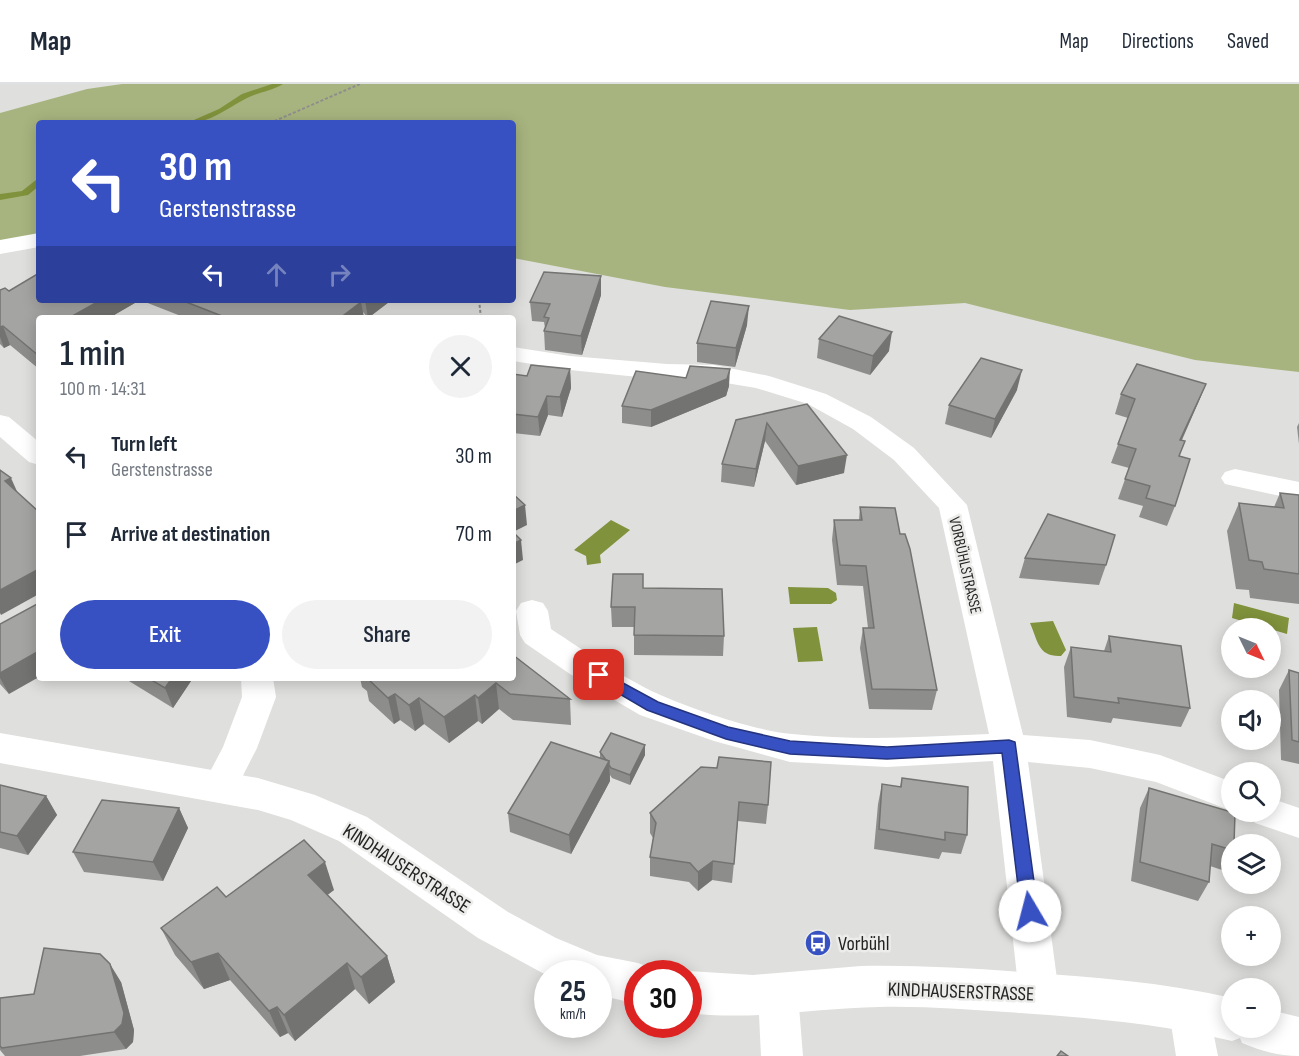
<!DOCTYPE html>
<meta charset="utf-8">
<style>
:root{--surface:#fff;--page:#f2f2f3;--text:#1f2937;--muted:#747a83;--line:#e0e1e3;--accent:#3750c2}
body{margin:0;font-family:"Sofia Sans Condensed",sans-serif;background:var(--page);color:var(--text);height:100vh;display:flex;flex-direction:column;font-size:22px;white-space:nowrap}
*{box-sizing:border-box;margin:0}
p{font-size:20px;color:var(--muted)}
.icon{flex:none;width:33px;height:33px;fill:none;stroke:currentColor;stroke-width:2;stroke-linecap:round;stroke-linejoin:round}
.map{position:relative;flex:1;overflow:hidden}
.panel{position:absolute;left:36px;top:231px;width:480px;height:366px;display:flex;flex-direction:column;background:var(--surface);border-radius:6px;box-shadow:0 3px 15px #0003}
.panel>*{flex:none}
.hud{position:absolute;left:36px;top:36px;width:480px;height:183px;border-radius:6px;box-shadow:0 3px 15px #0003;background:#3750c2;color:#fff;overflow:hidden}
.needle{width:39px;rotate:133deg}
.controls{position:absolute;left:1221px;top:534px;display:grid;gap:12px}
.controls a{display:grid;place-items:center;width:60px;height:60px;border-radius:50%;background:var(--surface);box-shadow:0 3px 15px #0003;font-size:30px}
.speed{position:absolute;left:534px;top:876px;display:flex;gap:12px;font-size:30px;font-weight:700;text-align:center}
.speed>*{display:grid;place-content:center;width:78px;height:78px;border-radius:50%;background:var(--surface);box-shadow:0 3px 15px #0003;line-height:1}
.speed small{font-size:15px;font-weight:400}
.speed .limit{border:9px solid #d22;background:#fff;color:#111}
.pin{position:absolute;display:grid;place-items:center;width:51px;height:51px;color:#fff;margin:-26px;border-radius:12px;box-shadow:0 3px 9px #0006}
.me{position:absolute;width:66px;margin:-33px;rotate:352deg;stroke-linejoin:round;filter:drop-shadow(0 0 4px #0008)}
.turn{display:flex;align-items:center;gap:21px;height:126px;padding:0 24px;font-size:27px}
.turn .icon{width:78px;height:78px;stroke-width:2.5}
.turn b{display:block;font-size:42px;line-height:51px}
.lanes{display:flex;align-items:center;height:57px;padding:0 24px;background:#0003;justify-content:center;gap:30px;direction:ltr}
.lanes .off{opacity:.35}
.round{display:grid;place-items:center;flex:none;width:63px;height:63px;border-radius:32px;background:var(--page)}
.head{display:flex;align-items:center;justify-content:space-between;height:102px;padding:0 24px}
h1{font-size:36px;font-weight:600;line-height:45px}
.action{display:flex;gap:12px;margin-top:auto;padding:12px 24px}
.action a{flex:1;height:69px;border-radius:36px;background:var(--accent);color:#fff;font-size:24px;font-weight:600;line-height:69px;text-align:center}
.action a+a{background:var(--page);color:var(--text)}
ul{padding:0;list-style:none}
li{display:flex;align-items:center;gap:18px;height:78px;padding:0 24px}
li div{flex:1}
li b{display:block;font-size:22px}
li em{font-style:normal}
header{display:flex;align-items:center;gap:36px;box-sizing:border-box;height:84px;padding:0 30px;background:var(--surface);border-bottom:2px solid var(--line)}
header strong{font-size:28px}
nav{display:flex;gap:33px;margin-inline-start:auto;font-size:21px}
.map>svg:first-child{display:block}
</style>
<header>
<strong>Map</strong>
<nav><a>Map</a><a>Directions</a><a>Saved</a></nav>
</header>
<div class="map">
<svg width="1299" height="972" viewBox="0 0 1299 972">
<rect width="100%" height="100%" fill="#dfe0dd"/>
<path fill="#a7b47f" d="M122,0h1177v288l-104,-12 -230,-57 -115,7 -185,-23 -152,-29v-135h-474v117l-39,7v-134l87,-24z"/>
<g fill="#81923c">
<path d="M611,436l19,10 -30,25 1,8 -14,2 -1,-9 -12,-6z"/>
<path d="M788,503l40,1 8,5 1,7 -6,4h-41z"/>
<path d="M1234,519l55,15 -2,16 -55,-16z"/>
<path d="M1053,537l13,29 -5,6c-23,1 -23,-15 -31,-33z"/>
<path d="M817,543l6,34 -25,1 -5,-34z"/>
</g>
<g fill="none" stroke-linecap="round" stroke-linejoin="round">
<g fill="#81923c" fill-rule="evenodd">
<path d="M272,0h11c-11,7 -24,8 -36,14 -20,10 -36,25 -60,25l32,-14 23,-15z"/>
<path d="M36,96h3v6l-11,9 -28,5v-6l22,-3z"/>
</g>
<g stroke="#8e8e8c" stroke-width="2" stroke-dasharray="3 2" stroke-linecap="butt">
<path d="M270,39l90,-39"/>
<path d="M479,216l2,18"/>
</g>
<g fill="#fff" fill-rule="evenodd">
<path d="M39,149v14l-39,7v-14z"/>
<path d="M513,263l57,9 97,8 47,1 55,11 57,18 45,23 43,31 53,57 56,230 67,5 70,15 72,27v29l-76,-29 -66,-14 -62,-6 31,232 -6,13 -14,6 -14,-6 -6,-13 -26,-233 -106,6 -97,-5 -76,-21 -74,-26 -70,-41 -45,-31 -5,-8 -4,-24 5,-8 11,-3 11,3 5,8 3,18c35,23 76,52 114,68 33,14 92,34 127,37 66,7 131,3 197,0l-50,-226 -45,-48 -41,-31 -45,-25 -52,-16 -42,-7 -47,-1 -97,-10 -57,-9z"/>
<path d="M0,331l9,2 30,25v23l-10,-3 -29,-25z"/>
<path d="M1235,385l64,13v18l-74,-16 -4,-6 4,-6z"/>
<path d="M241,594h32l3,19 -19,51 -25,49 -12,4 -12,-4 -6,-10 21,-40 19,-50z"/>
<path d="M1270,714l29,10v30l-44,-15 -5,-11h20z"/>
<path d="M778,891l14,6 6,13 5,62h-42l-3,-62 6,-13z"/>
<path d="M1189,908l14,5 6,14 9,45h-42l-7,-45 6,-14z"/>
</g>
<g fill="#fff" fill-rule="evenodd">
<path d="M0,649l258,45 57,17 52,22 141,95 48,26 41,17 41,8 16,6 1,5h-17v30l-40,-9v-21h-50v2l-70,-38 -139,-97 -48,-21 -33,-10 -258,-47z"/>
<path d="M861,882c54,-1 107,2 161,6 71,5 140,10 210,26v30h38v-18l29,7v39c-21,0 -38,-5 -57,-13l-2,-5 -8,3c-70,-17 -140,-23 -212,-28 -47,-3 -94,-7 -141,-6 -64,1 -126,14 -191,6v-39h-6l6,-3 65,4z"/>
</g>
</g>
<g fill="#8d8e8b">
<path d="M0,206l9,1 131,9 -31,18h-70v51l-29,-24 -6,3 -4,-4z"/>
<path d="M601,211l-19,60 -37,-5 -1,-19 1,-3 -1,-6 -12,-1 -2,-19z"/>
<path d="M140,216h182l4,2h10l-4,-2h65l-4,3 -4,-1 -21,16 -5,-6 1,6h-178z"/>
<path d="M747,241l-12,42 -38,-5v-19z"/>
<path d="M819,255l70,12 -19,24 -53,-17z"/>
<path d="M570,285l1,19 -9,29 -14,-2 -8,21 -27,-3v-59l14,2z"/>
<path d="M1206,300l-8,19 -16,37 -3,16 -4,50 -8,20 -28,-9 4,-11 -25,-7 11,-31 -18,-5 17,-45 -13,-4 6,-20z"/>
<path d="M729,302l-3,10 -75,31 -29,-4v-17z"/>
<path d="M1017,306l-26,48 -46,-14 4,-19z"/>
<path d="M807,320l37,69 -48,12 -31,-44 -11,46 -33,-5 1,-18 14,-44z"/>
<path d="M1299,339v21l-2,-17z"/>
<path d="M1280,409l19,2v109l-49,-6 -1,-8 -13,-1 -9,-58 12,-28 35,4z"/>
<path d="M860,423l40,27 37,156 -5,20 -63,-1 -9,-61 3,-20h5l-5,-42 -26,-1 -5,-45 2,-20h25z"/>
<path d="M1025,474l81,7 -7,20 -80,-7z"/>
<path d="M643,490v14l81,48 -1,20 -89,-1v-28h-22l-1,-20z"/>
<path d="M0,540l9,70 -9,-10z"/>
<path d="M1109,552l81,72 -9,19 -68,-9 -2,5 -44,-6 -3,-50 7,-20 33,4z"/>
<path d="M1289,586l10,3v91l-18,-4 -2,-70z"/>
<path d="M124,594h69l-20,30z"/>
<path d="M360,594h153l57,21 1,26 -58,-5 -14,-11 -17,15 -4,-3 -29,22 -25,-19 -9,7 -15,-11 -6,4 -25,-23 -2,-10 -5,-4z"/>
<path d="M645,661v10l-15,30 -18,-7 -2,-3v6l-39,73 -61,-22 -2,-19 92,-55v-6z"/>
<path d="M701,683l67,38 -2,19 -28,-3 -6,62 -20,-3 -14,11 -9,-9 -39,-6v-19l3,-19 -3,-5v-20z"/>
<path d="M902,694l65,57 -6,19 -19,-2 -3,7 -65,-10 4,-45 4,-20 18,3z"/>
<path d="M0,701l46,11 11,19 -29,40 -28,-7z"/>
<path d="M1149,704l83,56v10l-10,16 -12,-4 -1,16 -11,19 -67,-20 9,-73z"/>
<path d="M179,724l9,20 -25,53 -79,-9 -11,-20z"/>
<path d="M334,806l-7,5 60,61 8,26 -26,22 -14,-15 -60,52 -7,-8 -8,4 -50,-57 -26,9 -29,-34 -14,-27 65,-31z"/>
<path d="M121,898l13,48 -1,12 -7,7 -46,7h-75l-5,-6v-52l34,-4z"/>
</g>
<g fill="#737471">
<path d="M601,192v19l-19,60 -1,-19z"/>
<path d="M101,216h39l-31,18h-40z"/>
<path d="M365,216h23l1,2 -21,16z"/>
<path d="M361,218l3,16h-24z"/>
<path d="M749,222l-2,19 -12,42 1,-19z"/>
<path d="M3,242l7,19 -6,3 -4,-11v-10z"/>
<path d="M892,248l-3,19 -19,24 3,-19z"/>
<path d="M570,285l1,19 -9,29 -2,-20z"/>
<path d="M730,285l-1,17 -3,10 -75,31v-17z"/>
<path d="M1022,286l-5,20 -26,48 4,-19z"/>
<path d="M1206,300l-8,19 -25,56 7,-19z"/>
<path d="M547,312l1,19 -8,21 -2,-19z"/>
<path d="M767,339l-2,18 -11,46 2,-18z"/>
<path d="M847,371l-3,18 -48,12 2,-19z"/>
<path d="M11,394l9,20 -15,-17z"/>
<path d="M525,421l2,20 -14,7v-21z"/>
<path d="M521,456l2,20 -10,5v-21z"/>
<path d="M39,485v25l-38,21 -1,-2v-23z"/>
<path d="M39,567v26l-30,17 -9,-16v-5z"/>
<path d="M172,594h21l-20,30 -8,-20z"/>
<path d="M496,599l3,26 -17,15 -4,-26z"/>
<path d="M395,610l5,26 -6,4 -6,-26z"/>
<path d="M475,611l3,26 -29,22 -5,-26z"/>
<path d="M419,614l5,26 -9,7 -6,-26z"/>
<path d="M645,661v10l-15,30v-10z"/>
<path d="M609,677l1,20 -39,73 -2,-19z"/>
<path d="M46,712l11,19 -29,40 -11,-19z"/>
<path d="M179,724l9,20 -25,53 -10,-19z"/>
<path d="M713,777l-1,19 -14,11v-19z"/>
<path d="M325,778l9,28 -17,13 -9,-28z"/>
<path d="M218,869l12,27 -26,9 -13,-27z"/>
<path d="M387,872l8,26 -26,22 -8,-27z"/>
<path d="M347,879l8,26 -60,52 -11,-26z"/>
<path d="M110,880l11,18 13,48 -1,12 -7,7 -12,-17z"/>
<path d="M277,923l11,26 -8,4 -11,-26z"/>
</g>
<g fill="#a4a5a2" stroke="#737471" stroke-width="1.5">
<path d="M544,188l57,4 -20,60 -37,-5 5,-13 -5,-1 6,-13 -20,-2z"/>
<path d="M39,189v27h62l-32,18h-30v38l-36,-30 -3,1v-37l5,-2 4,3z"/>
<path d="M181,216h141l4,2h35l-21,16h-113z"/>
<path d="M711,217l38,5 -13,42 -39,-5z"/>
<path d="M839,232l53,16 -19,24 -54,-17z"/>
<path d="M981,274l41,12 -27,49 -46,-14z"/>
<path d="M1137,280l69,20 -26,56 5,1 -6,15 11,3 -15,47 -29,-8 4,-12 -25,-7 11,-30 -18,-5 17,-45 -14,-5z"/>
<path d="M531,281l39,4 -10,28 -13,-1 -9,21 -25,-3v-40l14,2z"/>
<path d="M690,282l40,3 -3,10 -76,31 -29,-4 14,-35 50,7z"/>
<path d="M807,320l40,51 -49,11 -31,-43 -11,46 -34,-5 14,-44z"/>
<path d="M0,386l11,8 -6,3 34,31v57l-39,21z"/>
<path d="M1280,409l19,2v79l-35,-5 -2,-7 -13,-2 -10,-57 45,5z"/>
<path d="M513,410l12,11 -12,6z"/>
<path d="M860,423l35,1 5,26h5l5,15 27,141 -65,-1 -9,-61h11l-8,-62 -26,-1 -6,-45h28z"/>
<path d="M1048,430l67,21 -9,30 -81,-7z"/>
<path d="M513,448l8,8 -8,4z"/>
<path d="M613,490h30v14l79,1 2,47 -90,-1 1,-28h-24z"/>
<path d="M37,520l2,1v46l-39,22v-49z"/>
<path d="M1109,552l72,10 9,62 -72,-10 1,5 -45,-6 -3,-50 40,5z"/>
<path d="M513,571l57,44 -60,-5 -14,-11 -18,15 -3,-3 -31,22 -25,-19 -10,7 -14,-11 -7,4 -21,-20h146z"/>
<path d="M1289,586l10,3v69l-7,-2z"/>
<path d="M148,594h24l-7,10z"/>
<path d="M611,649l34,12 -15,30 -19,-7 -2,-3v-4l-3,-1 -6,-8z"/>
<path d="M551,658l58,19 -40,74 -61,-22z"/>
<path d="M719,673l52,5 -3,43 -29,-3 -5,62 -21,-3 -15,11 -8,-9 -40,-6 6,-34 -6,-10 51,-46 16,1z"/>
<path d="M902,694l66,9 -1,48 -22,-3v8l-66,-11 3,-45 19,3z"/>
<path d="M0,701l46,11 -29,40 -17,-4z"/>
<path d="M1149,704l86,25 -1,31h-2v6l-20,-6 -3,38 -69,-20z"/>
<path d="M102,716l77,8 -26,54 -80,-10z"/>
<path d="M304,756l21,22 -17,13 79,81 -26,21 -14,-14 -63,52 -7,-8 -8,4 -51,-58 -27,9 -30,-34 56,-41 9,10z"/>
<path d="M44,864l56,6 10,10 14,49 -2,11 -8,8 -112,16 -2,-2v-48l34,-4z"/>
<path d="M1061,967l7,5h-11z"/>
</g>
<path fill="#3750c2" stroke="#24347e" stroke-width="1.5" d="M599,586l59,32 70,25 62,14 97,6 122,-7 6,2 23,169 -2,6 -6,2 -7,-2 -2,-6 -19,-158 -115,6 -97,-5 -64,-15 -79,-29 -53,-31 -2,-4 2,-4z"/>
<defs>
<symbol id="bus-disc" viewBox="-11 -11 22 22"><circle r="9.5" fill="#3750c2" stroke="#ecedea"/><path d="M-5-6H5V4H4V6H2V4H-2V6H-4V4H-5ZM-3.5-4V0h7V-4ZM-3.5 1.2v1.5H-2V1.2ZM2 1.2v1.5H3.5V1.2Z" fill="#fff"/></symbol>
</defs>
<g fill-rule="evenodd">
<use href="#bus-disc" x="803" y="844" width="30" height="30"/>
</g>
<g text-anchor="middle" stroke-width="5" stroke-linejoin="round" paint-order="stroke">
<g font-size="16" fill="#242423" stroke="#ecedea">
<text transform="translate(966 481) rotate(77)" y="6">VORBÜHLSTRASSE</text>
</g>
<g font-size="20" fill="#242423" stroke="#ecedea">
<text transform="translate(407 784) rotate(33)" y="7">KINDHAUSERSTRASSE</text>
<text transform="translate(961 907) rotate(2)" y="7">KINDHAUSERSTRASSE</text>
</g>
<g font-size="20" fill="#242423" stroke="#ecedea" text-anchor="start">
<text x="838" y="866">Vorbühl</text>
</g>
</g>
</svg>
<div class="controls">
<a><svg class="needle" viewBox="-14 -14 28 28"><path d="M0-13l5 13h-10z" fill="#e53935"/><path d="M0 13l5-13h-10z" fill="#747a83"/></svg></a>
<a><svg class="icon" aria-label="sound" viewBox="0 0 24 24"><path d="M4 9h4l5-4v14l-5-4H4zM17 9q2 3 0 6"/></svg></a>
<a><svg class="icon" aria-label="search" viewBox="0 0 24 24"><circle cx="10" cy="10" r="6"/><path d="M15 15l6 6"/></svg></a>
<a><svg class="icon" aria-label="layers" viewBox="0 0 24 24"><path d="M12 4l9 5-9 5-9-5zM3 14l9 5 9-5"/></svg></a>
<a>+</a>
<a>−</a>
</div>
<div class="speed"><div>25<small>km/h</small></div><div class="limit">30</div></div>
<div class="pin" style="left:599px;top:591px;background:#d93025"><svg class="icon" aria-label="arrive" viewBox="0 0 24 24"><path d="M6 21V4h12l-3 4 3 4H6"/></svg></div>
<svg class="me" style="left:1030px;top:827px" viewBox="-20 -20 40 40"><circle r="19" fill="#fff"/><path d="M0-13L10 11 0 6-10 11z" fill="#3750c2"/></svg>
<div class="hud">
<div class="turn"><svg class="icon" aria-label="left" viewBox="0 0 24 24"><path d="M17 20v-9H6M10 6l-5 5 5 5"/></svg><div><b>30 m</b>Gerstenstrasse</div></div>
<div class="lanes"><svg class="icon" aria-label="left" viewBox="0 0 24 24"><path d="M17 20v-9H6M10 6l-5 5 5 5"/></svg><svg class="icon off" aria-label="ahead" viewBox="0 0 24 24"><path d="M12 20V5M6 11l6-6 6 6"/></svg><svg class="icon off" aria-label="right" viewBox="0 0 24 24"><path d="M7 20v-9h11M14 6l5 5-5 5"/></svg></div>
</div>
<section class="panel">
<div class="head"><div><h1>1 min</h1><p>100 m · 14:31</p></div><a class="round"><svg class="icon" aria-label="close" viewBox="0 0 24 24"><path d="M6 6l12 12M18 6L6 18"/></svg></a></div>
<ul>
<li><svg class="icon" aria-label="left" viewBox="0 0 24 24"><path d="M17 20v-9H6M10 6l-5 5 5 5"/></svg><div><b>Turn left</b><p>Gerstenstrasse</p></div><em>30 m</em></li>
<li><svg class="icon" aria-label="arrive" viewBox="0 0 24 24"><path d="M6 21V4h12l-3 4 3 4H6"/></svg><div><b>Arrive at destination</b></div><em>70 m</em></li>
</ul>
<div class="action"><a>Exit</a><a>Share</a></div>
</section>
</div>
